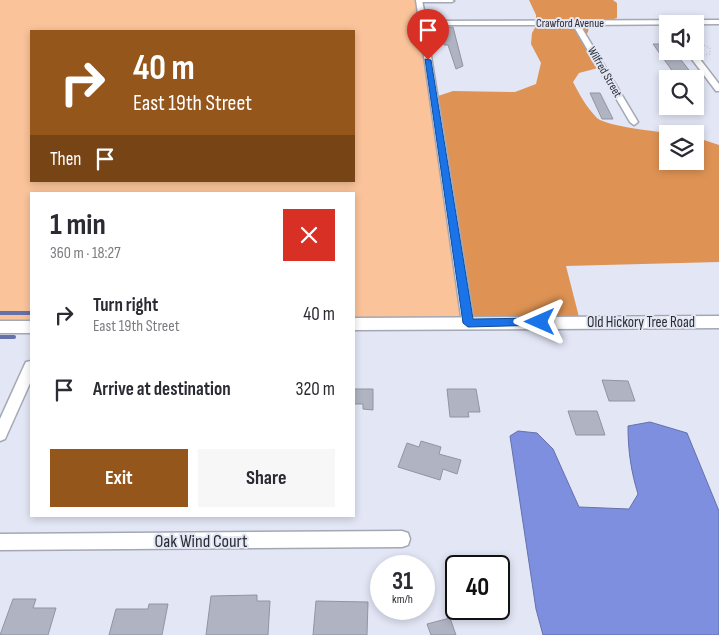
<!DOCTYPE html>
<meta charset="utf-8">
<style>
:root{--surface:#fff;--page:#f7f7f7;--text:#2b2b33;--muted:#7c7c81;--accent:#95561c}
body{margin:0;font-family:"Sofia Sans Condensed",sans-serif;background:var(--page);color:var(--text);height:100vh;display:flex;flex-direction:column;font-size:19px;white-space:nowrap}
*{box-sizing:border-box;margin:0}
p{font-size:16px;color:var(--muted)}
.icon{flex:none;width:28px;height:28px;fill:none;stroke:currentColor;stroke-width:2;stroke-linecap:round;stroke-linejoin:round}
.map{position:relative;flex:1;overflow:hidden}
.side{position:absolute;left:30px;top:192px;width:325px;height:325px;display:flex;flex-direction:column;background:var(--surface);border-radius:0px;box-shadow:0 2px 8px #0003}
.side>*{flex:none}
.guide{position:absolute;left:30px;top:30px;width:325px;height:152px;border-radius:0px;box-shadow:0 2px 8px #0003;background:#95561c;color:#fff;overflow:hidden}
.fabs{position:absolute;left:659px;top:15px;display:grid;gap:10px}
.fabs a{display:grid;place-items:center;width:45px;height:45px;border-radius:0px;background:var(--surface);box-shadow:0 2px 8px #0003;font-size:25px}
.speed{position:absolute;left:370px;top:555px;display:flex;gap:10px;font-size:25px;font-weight:700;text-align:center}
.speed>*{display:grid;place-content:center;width:65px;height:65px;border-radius:50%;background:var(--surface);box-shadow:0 2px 8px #0003;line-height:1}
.speed small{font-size:12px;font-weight:400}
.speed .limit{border:2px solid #111;border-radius:8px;background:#fff;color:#111}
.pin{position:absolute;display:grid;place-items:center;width:42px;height:42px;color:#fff;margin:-51px -21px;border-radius:50% 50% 50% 0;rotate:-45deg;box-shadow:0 0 5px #0007}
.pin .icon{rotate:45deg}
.me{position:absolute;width:55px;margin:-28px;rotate:270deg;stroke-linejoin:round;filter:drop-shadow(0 0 4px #0008)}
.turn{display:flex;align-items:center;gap:18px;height:105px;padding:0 20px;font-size:22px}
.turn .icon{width:65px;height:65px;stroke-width:2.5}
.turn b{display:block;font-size:35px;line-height:42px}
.then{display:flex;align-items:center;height:48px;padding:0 20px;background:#0003;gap:10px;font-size:19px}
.round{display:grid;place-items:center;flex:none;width:52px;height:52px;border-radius:0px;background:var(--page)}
.summary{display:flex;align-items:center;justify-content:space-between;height:85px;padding:0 20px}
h1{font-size:30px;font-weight:700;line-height:38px}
.button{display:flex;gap:10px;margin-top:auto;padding:10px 20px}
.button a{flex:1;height:58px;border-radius:0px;background:var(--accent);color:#fff;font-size:20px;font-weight:700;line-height:58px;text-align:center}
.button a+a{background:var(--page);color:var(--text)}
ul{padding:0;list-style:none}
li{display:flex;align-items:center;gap:15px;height:75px;padding:0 20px}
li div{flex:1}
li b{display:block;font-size:19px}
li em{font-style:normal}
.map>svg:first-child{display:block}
</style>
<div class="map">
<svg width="719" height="635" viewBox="0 0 719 635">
<rect width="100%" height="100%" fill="#e2e6f5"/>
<path fill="#fac39a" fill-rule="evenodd" d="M0,0h422l51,318 -119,1v-125h-323v128h-31zM31,31h323v150h-323z"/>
<path fill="#de9354" d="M529,0h84l4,3v15l-28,8 -1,6 -3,4 16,24 -3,8 -19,5 -6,9c6,12 14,26 24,36 11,9 69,15 85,16h-14v27h27v-24l24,8v117l-153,4 13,51 -106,1 -35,-222 15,-5 62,1 21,-8 5,-21 -10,-19 1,-11 4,-7v-11z"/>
<path fill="#7e8fdf" stroke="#6571ab" d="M650,422l37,11 32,78v124h-176l-7,-26 -26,-173 8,-5 19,2 16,16 26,58 50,2 9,-15c-7,-23 -10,-43 -10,-68z"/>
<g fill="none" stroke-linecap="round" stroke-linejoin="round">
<g stroke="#6571ab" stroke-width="4">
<path d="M0,313h31"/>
<path d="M0,337h14"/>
</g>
</g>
<g fill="#b0b4c2" stroke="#9194a2">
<path d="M440,27h13l10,39 -7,3 -8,-24h-4z"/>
<path d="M653,44h15v7h6l22,28h-18z"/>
<path d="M590,93h10l13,26h-11z"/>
<path d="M602,380l26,1 7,20h-26z"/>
<path d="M354,389h19v21l-10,-1v-5h-9z"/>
<path d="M447,389h29l4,23h-12l1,5h-19z"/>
<path d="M568,411h29l8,24h-29z"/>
<path d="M421,441l20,6 -2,7 22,6 -4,14 -14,-5 -3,11 -42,-13 9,-24 12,4z"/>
<path d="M257,595v6h13l-2,34h-62l5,-39z"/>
<path d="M13,599h23l-3,9h23l-8,27h-48z"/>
<path d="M316,601l52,1 -1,33h-54z"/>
<path d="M149,604h19l-6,31h-53l7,-26h32z"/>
<path d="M450,618l6,17h-25l-4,-11z"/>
</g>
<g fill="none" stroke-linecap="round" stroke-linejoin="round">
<defs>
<path id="service" d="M418,0h34l2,1 -2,1h-33l-2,-1z"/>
<g id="minor">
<path d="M416,0h6l4,21 293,-1v4l-139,1 58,97 -4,3 -4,-3 -57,-97h-147l48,298 -2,3h-8l-2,-3z"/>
<path d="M696,49v5l23,30v7h-3l-28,-37 1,-3h6z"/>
<path d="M31,361v20l-26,58 -5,2v-22l24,-53 2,-4z"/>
<path d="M402,531l6,2 2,6 -2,6 -6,2 -402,3v-16z"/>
</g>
<g id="tertiary">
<path d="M719,316v12l-365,2v-12z"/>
<rect x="0" y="321" width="31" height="12"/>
</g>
</defs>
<use href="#service" stroke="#a4a8b5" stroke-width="3"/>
<use href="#minor" stroke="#a4a8b5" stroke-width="3"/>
<use href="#tertiary" stroke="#a4a8b5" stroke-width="3"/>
<g stroke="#90939d" stroke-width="1" stroke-dasharray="0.5 2.5" stroke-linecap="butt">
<path d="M699,43l11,5v6l-6,1"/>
<path d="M698,103l1,2"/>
</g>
<path stroke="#90939d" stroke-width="2" stroke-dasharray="1 3" stroke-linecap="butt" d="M698,103l5,11"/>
<use href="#service" fill="#fff" fill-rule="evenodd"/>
<use href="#minor" fill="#fff" fill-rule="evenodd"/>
<use href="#tertiary" fill="#fff" fill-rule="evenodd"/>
</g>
<path fill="#1a73e8" stroke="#114b97" d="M425,59l6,1 42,259 67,-1 4,1 1,3 -1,3 -76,2 -5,-4z"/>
<g text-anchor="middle" stroke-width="4" stroke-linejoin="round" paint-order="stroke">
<g font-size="12" fill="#2a2c31" stroke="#e2e6f5">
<text x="570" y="27">Crawford Avenue</text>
<text transform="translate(605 72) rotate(60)" y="4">Wilfred Street</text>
</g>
<g font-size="15" fill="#2a2c31" stroke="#e2e6f5">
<text x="641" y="327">Old Hickory Tree Road</text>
</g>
<g font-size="18" fill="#2a2c31" stroke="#e2e6f5">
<text x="201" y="547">Oak Wind Court</text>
</g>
</g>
</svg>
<div class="fabs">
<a><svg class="icon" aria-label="sound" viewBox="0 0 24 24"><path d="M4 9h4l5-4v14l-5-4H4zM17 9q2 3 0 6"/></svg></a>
<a><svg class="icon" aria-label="search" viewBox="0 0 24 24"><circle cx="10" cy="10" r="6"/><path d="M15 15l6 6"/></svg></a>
<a><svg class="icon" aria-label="layers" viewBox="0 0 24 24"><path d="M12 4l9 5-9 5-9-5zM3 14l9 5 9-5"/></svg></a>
</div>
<div class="speed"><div>31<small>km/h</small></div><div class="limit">40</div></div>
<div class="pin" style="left:428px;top:60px;background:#d93025"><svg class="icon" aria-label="arrive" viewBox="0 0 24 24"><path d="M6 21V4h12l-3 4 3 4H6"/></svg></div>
<svg class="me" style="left:540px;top:322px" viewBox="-20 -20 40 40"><path d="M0-17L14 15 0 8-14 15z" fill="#1a73e8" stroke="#fff" stroke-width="4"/></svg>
<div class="guide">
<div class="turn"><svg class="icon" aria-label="right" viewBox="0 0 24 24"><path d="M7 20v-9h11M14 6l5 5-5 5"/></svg><div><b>40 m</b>East 19th Street</div></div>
<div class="then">Then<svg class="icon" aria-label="arrive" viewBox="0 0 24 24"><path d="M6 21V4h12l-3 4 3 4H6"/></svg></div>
</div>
<section class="side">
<div class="summary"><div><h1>1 min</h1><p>360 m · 18:27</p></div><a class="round" style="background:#d93025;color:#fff"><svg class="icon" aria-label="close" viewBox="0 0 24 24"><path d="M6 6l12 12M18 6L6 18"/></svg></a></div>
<ul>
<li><svg class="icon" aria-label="right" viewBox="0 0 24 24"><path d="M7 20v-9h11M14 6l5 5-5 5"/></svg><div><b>Turn right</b><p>East 19th Street</p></div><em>40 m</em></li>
<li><svg class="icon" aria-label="arrive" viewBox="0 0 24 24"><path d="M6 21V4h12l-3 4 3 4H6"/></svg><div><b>Arrive at destination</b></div><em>320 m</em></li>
</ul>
<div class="button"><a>Exit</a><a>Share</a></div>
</section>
</div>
